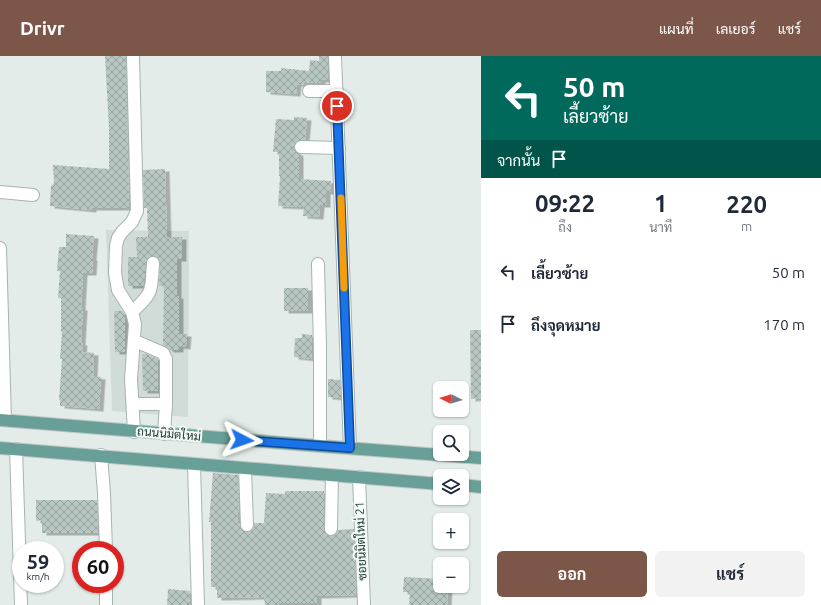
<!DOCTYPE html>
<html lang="th">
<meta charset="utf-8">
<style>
:root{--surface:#fff;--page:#f2f2f3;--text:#1f2937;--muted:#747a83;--accent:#7c5749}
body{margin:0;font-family:Ubuntu,Sarabun,sans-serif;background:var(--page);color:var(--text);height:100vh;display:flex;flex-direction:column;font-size:15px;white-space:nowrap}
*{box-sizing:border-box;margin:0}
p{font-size:13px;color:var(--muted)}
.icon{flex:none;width:22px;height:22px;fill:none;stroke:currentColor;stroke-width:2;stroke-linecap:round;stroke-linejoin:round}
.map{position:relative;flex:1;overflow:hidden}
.drawer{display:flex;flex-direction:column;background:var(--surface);width:340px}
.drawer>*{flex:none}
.hud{background:#00695c;color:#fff;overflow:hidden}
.needle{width:26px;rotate:275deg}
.buttons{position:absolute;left:433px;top:325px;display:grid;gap:8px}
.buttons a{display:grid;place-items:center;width:36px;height:36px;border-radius:6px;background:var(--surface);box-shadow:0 1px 3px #0004;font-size:20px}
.speed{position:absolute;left:12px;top:485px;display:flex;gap:8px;font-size:20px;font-weight:700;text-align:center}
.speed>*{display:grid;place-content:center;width:52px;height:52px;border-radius:50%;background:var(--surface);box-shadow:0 1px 3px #0004;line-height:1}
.speed small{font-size:10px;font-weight:400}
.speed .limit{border:6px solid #d22;background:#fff;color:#111}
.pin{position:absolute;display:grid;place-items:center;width:34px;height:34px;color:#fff;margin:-17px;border:2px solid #fff;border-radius:50%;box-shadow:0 1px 4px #0007}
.me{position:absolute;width:44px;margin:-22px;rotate:94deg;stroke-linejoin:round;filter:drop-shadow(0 0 3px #0008)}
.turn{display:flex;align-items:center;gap:14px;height:84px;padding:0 16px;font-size:18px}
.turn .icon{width:52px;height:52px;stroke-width:2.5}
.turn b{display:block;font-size:28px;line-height:34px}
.then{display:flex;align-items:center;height:38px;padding:0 16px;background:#0003;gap:8px;font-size:15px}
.eta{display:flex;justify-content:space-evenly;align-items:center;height:68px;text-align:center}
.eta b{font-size:24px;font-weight:700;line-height:28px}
.button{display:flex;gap:8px;margin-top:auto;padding:8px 16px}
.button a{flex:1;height:46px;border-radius:6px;background:var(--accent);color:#fff;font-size:16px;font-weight:700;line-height:46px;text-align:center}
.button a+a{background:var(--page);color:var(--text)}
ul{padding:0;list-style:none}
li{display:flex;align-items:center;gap:12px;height:52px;padding:0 16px}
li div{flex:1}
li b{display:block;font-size:15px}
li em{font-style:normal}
header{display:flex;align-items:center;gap:24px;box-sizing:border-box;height:56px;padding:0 20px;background:var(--accent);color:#fff}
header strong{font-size:19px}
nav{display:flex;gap:22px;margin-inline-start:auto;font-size:14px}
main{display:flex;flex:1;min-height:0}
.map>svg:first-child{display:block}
</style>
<header>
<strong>Drivr</strong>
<nav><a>แผนที่</a><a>เลเยอร์</a><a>แชร์</a></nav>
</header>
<main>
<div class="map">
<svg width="481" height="549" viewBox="0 0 481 549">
<defs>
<pattern id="building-cross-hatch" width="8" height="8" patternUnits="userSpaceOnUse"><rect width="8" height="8" fill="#b8c7c2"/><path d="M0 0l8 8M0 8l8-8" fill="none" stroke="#95a39f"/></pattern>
<filter id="shadow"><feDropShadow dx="4.5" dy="2.5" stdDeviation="0" flood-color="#0004"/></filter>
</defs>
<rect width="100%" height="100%" fill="#e3ece9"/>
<path fill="#d1dcd8" d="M106,174l83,1 -1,186 -76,-6z"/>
<g fill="url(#building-cross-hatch)" filter="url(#shadow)">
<path d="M105,0h21l3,152h-37v2l-42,-4 1,-20 3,-3 -1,-18 56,4v-41z"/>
<path d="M319,0h9v24h-7v3l-17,-1v3l-7,-1 -1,10 -30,-2v-21h15v-3l28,3 1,-11 9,1z"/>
<path d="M294,61l13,1 -2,22 -8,1 -3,5 1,5 4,3v25l32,2 -1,11h-4v13h-6l-1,12 -16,-1 1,-9 -26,-1 2,-30h-1v-24h-6l3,-33 18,1z"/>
<path d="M165,113l2,68h15v22h-5v37h2v38h8l-1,13 -7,-1v4h-9l-7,-5 1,-59h-5l1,-23 -3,-6 -4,-1 -6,3 -4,27h-15v-29h9l-1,-20h12l-1,-29h-3l-1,-38z"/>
<path d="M66,178l28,2 -2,22h1l-1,15h-9l-2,35h2l-2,35h2l-1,9 12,1 -1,23 8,1 -2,32 -39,-3v-6h-1l3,-41h-2l2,-27h-1v-34h-3l2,-27h-3l2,-24h7z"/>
<rect x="284" y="232" width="24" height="23"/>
<path d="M114,255h8l3,4v37h-10z"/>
<path d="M470,274h11v68l-10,1z"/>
<path d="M302,278l10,1v24l-18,-2 1,-19h7z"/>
<path d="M142,298h4l12,5v32h-15z"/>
<path d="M328,323l12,1 1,18 -13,-1z"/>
<path d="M213,417l25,2 1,26 -2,22h2l2,6 6,3 6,-3 1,-6h10l2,-30 19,1v-3h39v38l1,4 2,3h4l6,-3 1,-3 16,-1 2,66 -39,1v7h-38v2h-14l-1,-8 -47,1v-11h-6v-65h-2z"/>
<path d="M36,444h61l1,33h-56v-13l-6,1z"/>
<path d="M404,521l36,2v7h8l-1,19h-38l1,-13h-7z"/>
<path d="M168,533l22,2v14h-23z"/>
</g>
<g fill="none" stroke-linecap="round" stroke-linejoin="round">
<defs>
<g id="minor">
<path d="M335,0l15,392"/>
<path d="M133,1l4,154 -5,11 -10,10 -4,6 -2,8 -1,27 3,17 14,22 3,12 -4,55 3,53"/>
<path d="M309,35h28"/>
<path d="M301,91l38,1"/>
<path d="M0,136l33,3"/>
<path d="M0,192l5,172"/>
<path d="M318,208l2,84v98"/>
<path d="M132,256c22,-20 19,-21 21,-49"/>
<path d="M135,285l28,12 3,6v45"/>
<path d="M133,348h33l-2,30"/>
<path d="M16,393l5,156"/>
<path d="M101,399l3,38 2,57"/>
<path d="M194,408l4,141"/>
<path d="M245,412l2,57"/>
<path d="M359,421l5,128"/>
<path d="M331,473l1,-54"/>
<path d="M106,528v21"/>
</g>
<g id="major">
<path d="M0,364l320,26 161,12"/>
<path d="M0,392l440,36"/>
<path d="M462,429l19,2"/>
</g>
</defs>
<use href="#minor" stroke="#a6b4b0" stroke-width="14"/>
<use href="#major" stroke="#c1c9c7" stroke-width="14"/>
<use href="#minor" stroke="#fff" stroke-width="12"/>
<use href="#major" stroke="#68a098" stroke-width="12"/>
</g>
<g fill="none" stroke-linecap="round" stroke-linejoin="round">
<defs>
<path id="route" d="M242,384l108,8 -13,-342"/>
</defs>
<use href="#route" stroke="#114b97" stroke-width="10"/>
<use href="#route" stroke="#1a73e8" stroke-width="7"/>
<path stroke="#f59e0b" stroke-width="7" d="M341,142l3,90"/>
</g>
<g text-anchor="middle" stroke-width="4" stroke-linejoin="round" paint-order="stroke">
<g font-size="12" fill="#233d38" stroke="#f3f9f6">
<text transform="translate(169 378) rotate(5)" y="4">ถนนนิมิตใหม่</text>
<text transform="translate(361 485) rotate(-92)" y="4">ซอยนิมิตใหม่ 21</text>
</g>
</g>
</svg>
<div class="buttons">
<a><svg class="needle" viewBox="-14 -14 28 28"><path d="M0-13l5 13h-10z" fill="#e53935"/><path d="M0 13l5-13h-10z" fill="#747a83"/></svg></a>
<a><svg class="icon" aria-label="search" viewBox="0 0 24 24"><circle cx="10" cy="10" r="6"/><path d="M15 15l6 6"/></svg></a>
<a><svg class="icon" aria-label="layers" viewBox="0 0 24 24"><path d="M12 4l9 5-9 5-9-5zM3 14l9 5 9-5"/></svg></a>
<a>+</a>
<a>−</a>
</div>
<div class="speed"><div>59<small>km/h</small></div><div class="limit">60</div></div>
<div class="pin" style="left:337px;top:50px;background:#d93025"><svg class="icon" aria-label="arrive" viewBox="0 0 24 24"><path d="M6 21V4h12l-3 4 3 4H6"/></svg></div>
<svg class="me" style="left:242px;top:384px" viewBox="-20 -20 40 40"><path d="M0-17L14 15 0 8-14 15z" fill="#1a73e8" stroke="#fff" stroke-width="4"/></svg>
</div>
<section class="drawer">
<div class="hud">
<div class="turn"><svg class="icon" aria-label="left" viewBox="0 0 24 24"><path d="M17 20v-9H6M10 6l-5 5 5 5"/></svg><div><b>50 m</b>เลี้ยวซ้าย</div></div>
<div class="then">จากนั้น<svg class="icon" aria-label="arrive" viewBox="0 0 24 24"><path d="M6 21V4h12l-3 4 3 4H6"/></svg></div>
</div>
<div class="eta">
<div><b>09:22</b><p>ถึง</p></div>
<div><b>1</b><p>นาที</p></div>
<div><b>220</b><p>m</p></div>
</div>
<ul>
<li><svg class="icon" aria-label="left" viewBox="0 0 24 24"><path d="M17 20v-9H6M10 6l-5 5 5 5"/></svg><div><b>เลี้ยวซ้าย</b></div><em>50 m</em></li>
<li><svg class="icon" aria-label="arrive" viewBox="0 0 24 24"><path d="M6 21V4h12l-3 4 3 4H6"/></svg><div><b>ถึงจุดหมาย</b></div><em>170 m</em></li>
</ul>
<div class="button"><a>ออก</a><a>แชร์</a></div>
</section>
</main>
